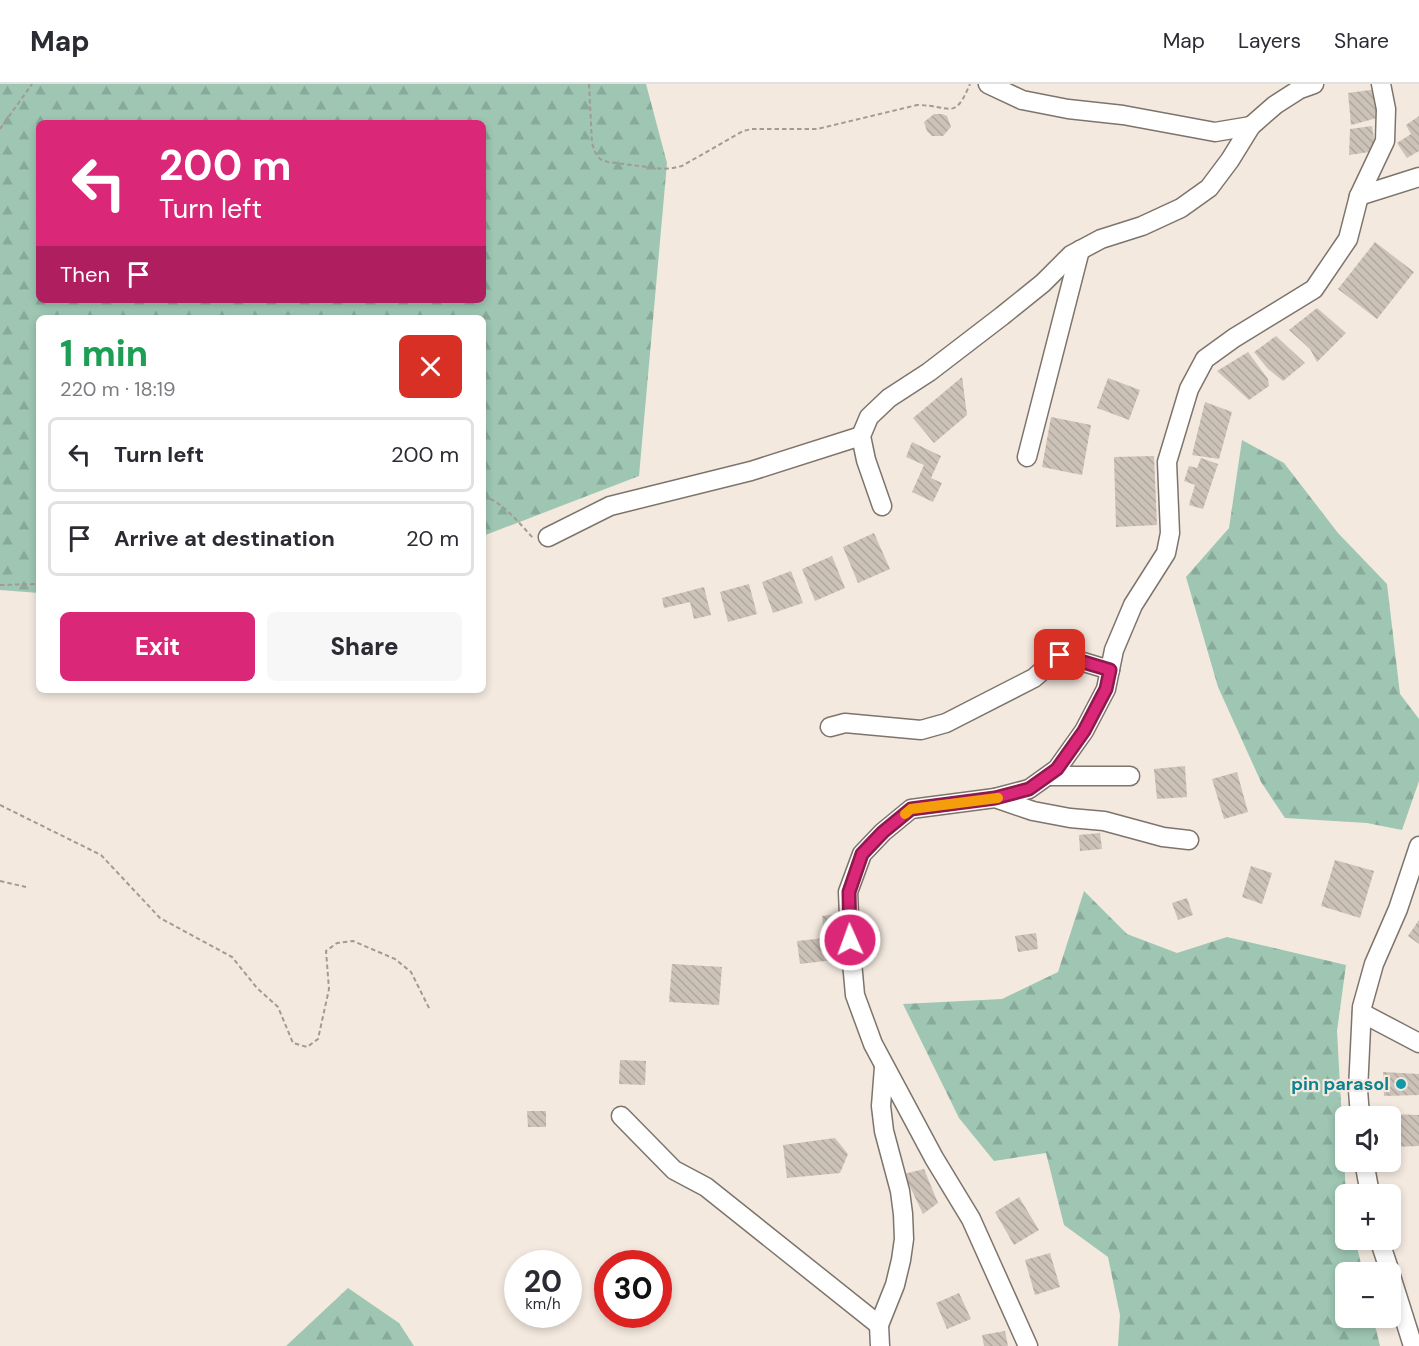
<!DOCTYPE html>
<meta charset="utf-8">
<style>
:root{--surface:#fff;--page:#f7f7f7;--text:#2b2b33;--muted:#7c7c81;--line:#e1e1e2;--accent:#db2777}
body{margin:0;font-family:"DM Sans",sans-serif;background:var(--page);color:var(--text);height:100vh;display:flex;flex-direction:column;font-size:22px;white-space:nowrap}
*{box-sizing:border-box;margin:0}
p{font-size:20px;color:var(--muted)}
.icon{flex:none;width:33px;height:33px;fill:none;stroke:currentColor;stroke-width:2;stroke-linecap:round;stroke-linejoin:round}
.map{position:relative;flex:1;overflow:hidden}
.details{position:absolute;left:36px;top:231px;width:450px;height:378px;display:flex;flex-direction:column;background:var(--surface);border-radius:9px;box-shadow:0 3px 9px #0003}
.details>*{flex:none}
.guide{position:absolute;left:36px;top:36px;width:450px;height:183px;border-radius:9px;box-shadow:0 3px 9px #0003;background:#db2777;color:#fff;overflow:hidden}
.controls{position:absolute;left:1335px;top:1022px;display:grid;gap:12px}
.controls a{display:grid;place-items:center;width:66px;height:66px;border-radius:9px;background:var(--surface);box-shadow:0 3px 9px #0003;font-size:30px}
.speed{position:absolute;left:504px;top:1166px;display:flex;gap:12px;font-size:30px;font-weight:700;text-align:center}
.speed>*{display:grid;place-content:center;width:78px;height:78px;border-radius:50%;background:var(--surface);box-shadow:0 3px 9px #0003;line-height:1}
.speed small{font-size:15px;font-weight:400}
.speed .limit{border:9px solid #d22;background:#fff;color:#111}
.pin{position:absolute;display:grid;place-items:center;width:51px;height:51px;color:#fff;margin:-26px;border-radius:12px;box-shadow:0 3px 9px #0006}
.me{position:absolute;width:66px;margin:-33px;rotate:358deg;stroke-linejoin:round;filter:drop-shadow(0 0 4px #0008)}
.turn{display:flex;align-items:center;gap:21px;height:126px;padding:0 24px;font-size:27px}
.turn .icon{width:78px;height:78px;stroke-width:2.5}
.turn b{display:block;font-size:42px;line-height:51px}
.then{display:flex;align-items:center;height:57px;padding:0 24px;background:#0003;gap:12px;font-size:22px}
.round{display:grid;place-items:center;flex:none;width:63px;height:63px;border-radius:9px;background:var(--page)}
.head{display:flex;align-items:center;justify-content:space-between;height:102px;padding:0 24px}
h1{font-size:36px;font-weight:800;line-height:45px;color:#1e9e55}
.button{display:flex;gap:12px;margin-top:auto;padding:12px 24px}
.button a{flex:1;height:69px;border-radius:9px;background:var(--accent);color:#fff;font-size:24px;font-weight:800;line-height:69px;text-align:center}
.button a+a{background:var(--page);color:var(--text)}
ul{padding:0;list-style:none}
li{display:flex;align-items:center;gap:18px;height:75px;margin:0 12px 9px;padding:0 12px;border:3px solid var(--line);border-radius:9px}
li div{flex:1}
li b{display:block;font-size:22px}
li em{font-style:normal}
header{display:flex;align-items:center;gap:36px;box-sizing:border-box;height:84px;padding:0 30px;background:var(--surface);border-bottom:2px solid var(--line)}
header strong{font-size:28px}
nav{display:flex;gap:33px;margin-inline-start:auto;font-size:21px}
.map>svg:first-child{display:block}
</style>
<header>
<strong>Map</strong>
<nav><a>Map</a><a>Layers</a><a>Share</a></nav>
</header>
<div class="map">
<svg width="1419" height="1262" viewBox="0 0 1419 1262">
<defs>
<pattern id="forest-firs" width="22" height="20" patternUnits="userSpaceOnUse" patternTransform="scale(1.5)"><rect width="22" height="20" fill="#9ec6b3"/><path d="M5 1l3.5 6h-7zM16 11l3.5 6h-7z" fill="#88aa9a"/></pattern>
<pattern id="building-back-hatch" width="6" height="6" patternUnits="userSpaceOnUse" patternTransform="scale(1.5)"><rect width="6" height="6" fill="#ccc2b8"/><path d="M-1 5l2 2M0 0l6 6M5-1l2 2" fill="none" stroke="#afa79e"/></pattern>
</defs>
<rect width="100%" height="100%" fill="#f3e9df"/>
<g fill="url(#forest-firs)" fill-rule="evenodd">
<path d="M0,0h646l21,79 -28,313 -156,60v-218h-444v275l-39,-3zM39,39h444v177h-444z"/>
<path d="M1242,356l42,23 54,70 49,51 13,110 19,25v62l-17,49 -35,-7 -82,-5 -24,-36 -43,-95 -32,-110 43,-49z"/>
<path d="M1084,807l43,43 50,19 50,-16 119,28 -9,66 9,163v45h9l8,33h-17v45h27l7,29h-262l2,-31 -12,-58 -44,-32 -18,-72 -52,8 -35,-43 -56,-114 99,-5 56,-27z"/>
<path d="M348,1204l51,35 15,23h-128z"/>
</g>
<g fill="url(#building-back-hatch)">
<path d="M1377,5l4,28 -30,8 -3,-32z"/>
<path d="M934,30h8l5,2 4,11 -8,9h-11l-5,-5 -3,-9z"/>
<path d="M1419,32v35l-12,7 -10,-15 14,-9 -5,-9z"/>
<path d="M1372,42l4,25 -27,4 1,-26z"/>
<path d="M1375,158l39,30 -37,47 -39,-30z"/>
<path d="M1317,224l29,25 -29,29 -7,-13 -21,-19z"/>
<path d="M1276,252l29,27 -22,18 -15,-12 -14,-17z"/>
<path d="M1248,268l20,27 1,7 -20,14 -32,-29z"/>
<path d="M962,293l5,38 -33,28 -21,-25z"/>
<path d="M1108,294l32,12 -11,30 -32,-12z"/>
<path d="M1205,318l27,10 -13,47 -27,-4z"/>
<path d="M1051,333l40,8 -9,50 -40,-8z"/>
<path d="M912,358l29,14 -10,22 11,5 -9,19 -21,-10 12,-27 -18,-8z"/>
<path d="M1154,372l3,69 -41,2 -2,-70z"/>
<path d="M1201,374l17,6 -15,45 -14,-4 6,-20 -11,-4 5,-15 8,2z"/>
<path d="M874,449l16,36 -32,14 -15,-36z"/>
<path d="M832,472l13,32 -30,13 -13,-32z"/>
<path d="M791,487l12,32 -30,10 -11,-31z"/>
<path d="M749,500l8,30 -29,8 -8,-30z"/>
<path d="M704,503l7,28 -17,4 -4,-17 -26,6 -2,-10z"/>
<path d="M1185,682l2,31 -30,2 -3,-30z"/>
<path d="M1237,688l11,40 -24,7 -12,-40z"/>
<path d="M1100,749l2,16 -22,2 -1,-16z"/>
<path d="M1335,776l39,11 -14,47 -39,-12z"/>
<path d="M1251,782l21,7 -10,31 -20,-7z"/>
<path d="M1187,814l6,17 -15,5 -6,-17z"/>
<path d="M845,829l5,45 -50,6 -3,-23 28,-3 -3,-22z"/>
<path d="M1419,836v24l-11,-8z"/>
<path d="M1036,849l2,16 -20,3 -3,-16z"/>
<path d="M672,880l50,3 -3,38 -50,-3z"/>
<path d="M620,976l26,1 -1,24 -26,-1z"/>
<path d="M1383,988l36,2v21l-35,1z"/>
<path d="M527,1027h19v16h-18z"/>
<path d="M1390,1030l29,1v31l-29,1z"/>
<path d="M835,1054l13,16 -8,19 -53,5 -4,-33z"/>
<path d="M924,1085l14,34 -15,11 -19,-40z"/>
<path d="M1019,1113l20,33 -25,15 -19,-33z"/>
<path d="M1050,1169l10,34 -25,8 -10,-35z"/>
<path d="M959,1209l12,26 -24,10 -11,-26z"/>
<path d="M1005,1247l3,15h-24l-2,-11z"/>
</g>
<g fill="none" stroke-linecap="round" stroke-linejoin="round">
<defs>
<g id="minor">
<path d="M988,0l34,16 46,9 55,6 92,17 36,-6"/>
<path d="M1359,112l60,-19"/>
<path d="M1027,373l53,-207"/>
<path d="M882,422l-16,-46 -5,-24 8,-19 20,-19 40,-26 73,-56 41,-33 28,-28 30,-16 41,-13 39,-18 28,-20 21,-28 21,-34 24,-21 25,-16 14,-5"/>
<path d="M548,453l62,-31 141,-35 110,-35"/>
<path d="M830,643l15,-4 76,7 25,-7 88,-45 26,-23 50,15"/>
<path d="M1048,692h82"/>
<path d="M995,714l38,13 37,7 34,3 59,16 26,3"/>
<path d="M1362,929l57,30"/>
<path d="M621,1032l53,54 32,17 173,138"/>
<path d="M1360,1032l-2,-26 4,-83 12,-43 24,-55 21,-63"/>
<path d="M1364,1077l6,33"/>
<path d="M1379,1155l11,33"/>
<path d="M1390,1189l23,73"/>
<path d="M880,1262l-1,-21 16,-40 6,-25 3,-21 -1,-25 -3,-23 -16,-60 -3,-25 3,-39"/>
<path d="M1028,1262l-57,-127 -37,-61 -61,-114 -18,-49 -5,-55 -2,-48 14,-38 21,-22 28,-23 84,-11 34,-9 28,-20 27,-38 22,-42 8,-39 19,-45 33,-52 4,-20 -3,-71 22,-73 16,-30 29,-21 80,-49 34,-50 11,-43 26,-55 1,-32 -5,-25"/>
</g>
</defs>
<use href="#minor" stroke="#7d746b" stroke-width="21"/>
<g stroke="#a29b94" stroke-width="2" stroke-dasharray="4.5 3" stroke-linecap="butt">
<path d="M589,0l3,59 3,9 5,7 8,3 55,7 10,-1 9,-2 61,-35 9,-2h65l100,-24c34,0 37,17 53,-21"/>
<path d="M0,45l32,-45"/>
<path d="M483,413c16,1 39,29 50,41"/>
<path d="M0,501l39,-1"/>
<path d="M0,721l101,50 59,63 72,39 25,31 21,19 15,36 14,4 11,-8 11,-50 -3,-38 11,-8 16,-2 42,18 16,13 19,38"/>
<path d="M0,797l26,6"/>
</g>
<use href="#minor" stroke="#fff" stroke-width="18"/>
</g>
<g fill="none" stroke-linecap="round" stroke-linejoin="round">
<defs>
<path id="route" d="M850,856l-1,-48 13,-38 21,-22 28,-23 84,-11 34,-9 28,-20 27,-38 22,-42 4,-19 -50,-15"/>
</defs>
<use href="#route" stroke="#8e194d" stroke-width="15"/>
<use href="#route" stroke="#db2777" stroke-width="10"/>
<path stroke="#f59e0b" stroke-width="10" d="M905,730l6,-5 87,-11"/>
</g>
<circle fill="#0f9aa8" stroke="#f3e9df" stroke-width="2" cx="1401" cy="1000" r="6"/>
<g text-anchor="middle" stroke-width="4.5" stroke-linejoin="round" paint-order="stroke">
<g font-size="18" font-weight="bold" fill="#0d838f" stroke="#f3e9df" text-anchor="end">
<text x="1389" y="1006">pin parasol</text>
</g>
</g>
</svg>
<div class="controls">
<a><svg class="icon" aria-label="sound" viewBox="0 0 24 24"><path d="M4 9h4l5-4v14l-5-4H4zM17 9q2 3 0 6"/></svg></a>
<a>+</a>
<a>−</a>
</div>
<div class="speed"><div>20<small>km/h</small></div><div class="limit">30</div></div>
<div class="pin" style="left:1060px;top:571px;background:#d93025"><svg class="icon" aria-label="arrive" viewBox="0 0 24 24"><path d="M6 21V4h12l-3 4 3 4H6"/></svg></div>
<svg class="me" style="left:850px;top:856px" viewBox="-20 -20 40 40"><circle r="17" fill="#db2777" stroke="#fff" stroke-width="3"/><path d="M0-11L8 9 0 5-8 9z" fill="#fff"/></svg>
<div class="guide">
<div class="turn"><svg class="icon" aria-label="left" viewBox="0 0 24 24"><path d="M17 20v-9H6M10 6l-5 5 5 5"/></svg><div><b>200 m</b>Turn left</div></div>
<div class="then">Then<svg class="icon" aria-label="arrive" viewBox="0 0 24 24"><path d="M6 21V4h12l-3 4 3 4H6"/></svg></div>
</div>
<section class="details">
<div class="head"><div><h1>1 min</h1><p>220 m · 18:19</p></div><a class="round" style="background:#d93025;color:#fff"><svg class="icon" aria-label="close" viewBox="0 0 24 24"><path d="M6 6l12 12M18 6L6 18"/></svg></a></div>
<ul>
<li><svg class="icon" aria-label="left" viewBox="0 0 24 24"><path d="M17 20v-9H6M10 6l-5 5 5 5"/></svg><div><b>Turn left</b></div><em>200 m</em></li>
<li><svg class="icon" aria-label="arrive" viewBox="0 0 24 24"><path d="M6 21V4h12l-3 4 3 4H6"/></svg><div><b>Arrive at destination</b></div><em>20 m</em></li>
</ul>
<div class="button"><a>Exit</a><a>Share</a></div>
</section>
</div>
